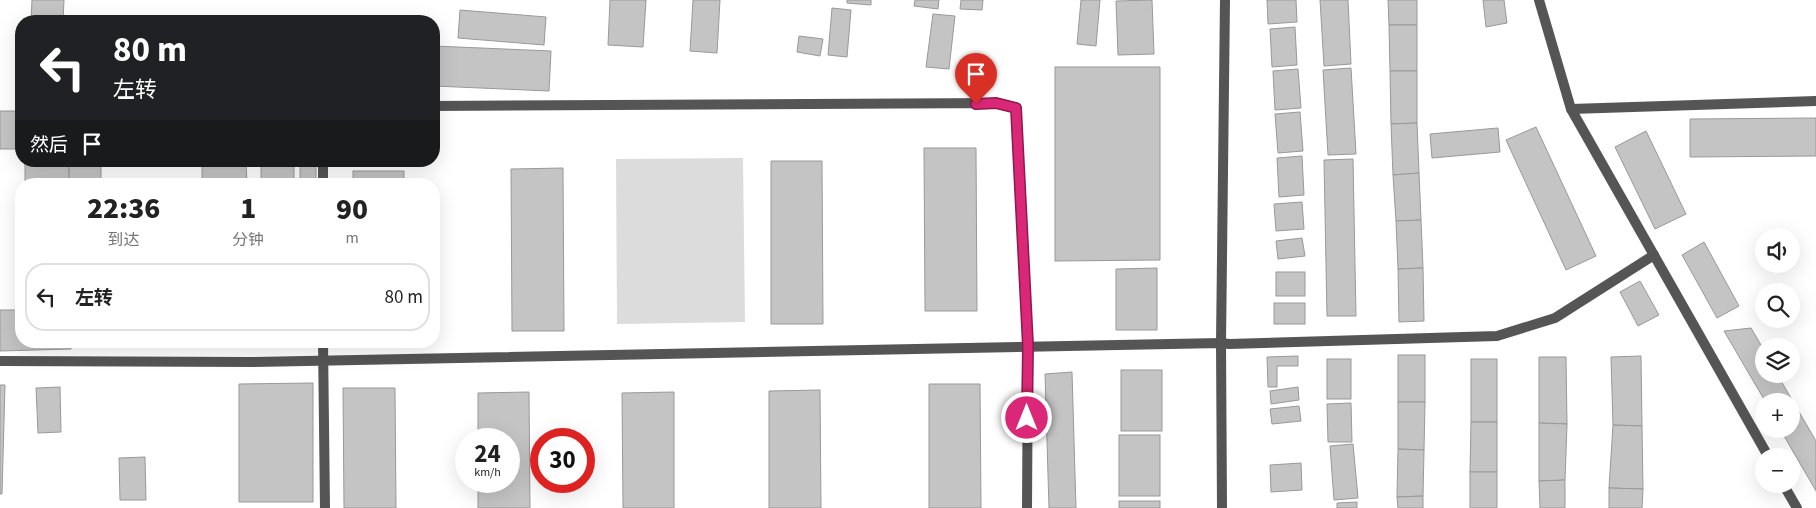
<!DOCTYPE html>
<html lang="zh">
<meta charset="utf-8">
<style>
:root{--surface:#fff;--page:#f2f2f2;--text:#222;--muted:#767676;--line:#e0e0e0}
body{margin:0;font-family:"Source Sans 3","Noto Sans SC",sans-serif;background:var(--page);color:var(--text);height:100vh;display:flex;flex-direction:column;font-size:19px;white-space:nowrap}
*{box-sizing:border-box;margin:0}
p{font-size:16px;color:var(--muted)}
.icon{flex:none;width:28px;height:28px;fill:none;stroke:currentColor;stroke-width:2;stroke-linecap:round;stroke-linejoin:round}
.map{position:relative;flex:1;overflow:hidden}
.details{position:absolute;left:15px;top:178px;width:425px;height:170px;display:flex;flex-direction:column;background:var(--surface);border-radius:20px;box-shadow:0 5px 20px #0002}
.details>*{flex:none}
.hud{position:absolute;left:15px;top:15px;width:425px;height:152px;border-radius:20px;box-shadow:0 5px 20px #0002;background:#202124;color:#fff;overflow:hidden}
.tools{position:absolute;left:1755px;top:228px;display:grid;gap:10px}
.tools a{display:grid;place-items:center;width:45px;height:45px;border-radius:50%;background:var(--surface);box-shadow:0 5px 20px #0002;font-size:25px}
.speed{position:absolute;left:455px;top:428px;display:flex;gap:10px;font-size:25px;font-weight:700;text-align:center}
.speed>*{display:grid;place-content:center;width:65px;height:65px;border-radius:50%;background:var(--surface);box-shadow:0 5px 20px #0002;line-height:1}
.speed small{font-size:12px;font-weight:400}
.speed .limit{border:8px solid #d22;background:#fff;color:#111}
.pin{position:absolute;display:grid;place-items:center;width:42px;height:42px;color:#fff;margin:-51px -21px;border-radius:50% 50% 50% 0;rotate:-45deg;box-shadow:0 0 5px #0007}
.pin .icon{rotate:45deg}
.me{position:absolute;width:55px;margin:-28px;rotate:0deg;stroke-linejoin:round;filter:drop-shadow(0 0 4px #0008)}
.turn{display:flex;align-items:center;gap:18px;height:105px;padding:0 15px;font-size:22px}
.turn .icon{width:65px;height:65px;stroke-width:2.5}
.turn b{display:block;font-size:35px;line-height:42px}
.then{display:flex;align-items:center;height:48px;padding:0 15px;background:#0003;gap:10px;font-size:19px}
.eta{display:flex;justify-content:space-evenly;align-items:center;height:85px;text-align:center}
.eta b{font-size:30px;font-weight:800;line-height:35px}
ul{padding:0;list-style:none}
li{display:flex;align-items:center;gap:15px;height:68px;margin:0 10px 8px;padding:0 5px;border:2px solid var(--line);border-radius:20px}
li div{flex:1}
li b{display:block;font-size:19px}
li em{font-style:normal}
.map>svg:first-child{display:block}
</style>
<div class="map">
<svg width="1816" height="508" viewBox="0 0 1816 508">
<rect width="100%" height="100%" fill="#fff"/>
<path fill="#dcdcdc" d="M743,158l2,164 -128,2 -1,-165z"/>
<g fill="#c4c4c4" stroke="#999">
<path d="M32,0h32l-1,21h-32z"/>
<path d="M610,0h36l-3,47 -35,-2z"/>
<path d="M693,0h27l-3,53 -27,-2z"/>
<path d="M847,0h24v5l-24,-2z"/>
<path d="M915,0h24l-1,9 -24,-3z"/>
<path d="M961,0h22l-1,10 -22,-1z"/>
<path d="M1081,0h19l-4,46 -19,-2z"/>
<path d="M1152,0l2,54 -36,1 -2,-54z"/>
<path d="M1267,0h29l1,22 -29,2z"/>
<path d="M1320,0h28l3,64 -27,2z"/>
<path d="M1388,0h29v25h-28z"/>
<path d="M1483,0h21l3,23 -21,4z"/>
<path d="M832,8l19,2 -4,47 -19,-2z"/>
<path d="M460,10l86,7 -2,28 -86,-7z"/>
<path d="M933,14l22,2 -6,53 -23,-2z"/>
<path d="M1389,25h28v46h-27z"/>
<path d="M1295,27l2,38 -25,2 -2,-38z"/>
<path d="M799,36l24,3 -3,17 -23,-4z"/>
<path d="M434,46l117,5 -2,40 -115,-5z"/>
<path d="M1055,67h105v193l-105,1z"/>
<path d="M1351,68l5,86 -28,1 -5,-85z"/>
<path d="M1298,69l3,39 -26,2 -2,-39z"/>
<path d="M1390,71h27v52l-26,1z"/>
<rect x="0" y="111" width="21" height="38"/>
<path d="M1300,112l3,39 -25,2 -3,-39z"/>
<path d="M1816,118v38l-126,1v-38z"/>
<path d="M1417,123l2,50 -26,2 -2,-51z"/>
<path d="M1536,127l60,129 -30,14 -60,-130z"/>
<path d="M1498,128l2,24 -68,6 -2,-24z"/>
<path d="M1646,131l40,83 -31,15 -40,-82z"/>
<path d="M924,148h52l1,163h-52z"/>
<path d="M1302,156l2,39 -25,2 -2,-39z"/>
<path d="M1353,159l3,157h-29l-3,-156z"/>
<rect x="25" y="161" width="44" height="23"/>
<rect x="69" y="161" width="32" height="23"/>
<path d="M202,161h44l1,23h-45z"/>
<rect x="261" y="161" width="33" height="23"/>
<rect x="300" y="161" width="16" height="23"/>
<path d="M771,161h51l1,163h-52z"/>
<path d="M563,168l1,163h-52l-1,-162z"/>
<rect x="353" y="171" width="51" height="13"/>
<path d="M1419,173l2,47 -25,1 -3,-46z"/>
<path d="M1302,202l2,27 -28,2 -2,-27z"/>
<path d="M1421,220l2,48 -25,1 -2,-48z"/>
<path d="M1302,238l3,18 -27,3 -2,-18z"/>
<path d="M1704,242l35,64 -22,12 -35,-63z"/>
<path d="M1157,268v62h-41v-61z"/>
<path d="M1423,268l1,53 -25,1 -1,-53z"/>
<rect x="1276" y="272" width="29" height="24"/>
<path d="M1640,281l19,34 -21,11 -18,-34z"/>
<rect x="1274" y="303" width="31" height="21"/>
<path d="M0,310h21v31h50v8l-71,2z"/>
<path d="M1751,328l13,22v24h13l39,67v50l-36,-62h11v-28h-26l-41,-70z"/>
<path d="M136,341h54v3l-54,-1z"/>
<path d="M301,341h16v3l-16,-1z"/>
<rect x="1398" y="355" width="27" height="47"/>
<path d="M1298,356v10h-21v21h-9l-1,-30z"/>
<path d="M1641,356l1,70 -29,-1 -2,-68z"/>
<path d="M1539,357h27l1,67 -28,-1z"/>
<rect x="1327" y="359" width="24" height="40"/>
<rect x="1471" y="359" width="26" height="63"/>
<rect x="1121" y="370" width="41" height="61"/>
<path d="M1072,372l4,136h-27l-4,-134z"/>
<path d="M313,383v119h-74v-118z"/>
<path d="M929,384h51l1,124h-52z"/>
<path d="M0,385h5l-3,109h-2z"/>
<path d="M60,387l1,45 -23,1 -2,-45z"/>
<path d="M1298,387l1,13 -28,4 -1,-13z"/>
<path d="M343,388h52l1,120h-52z"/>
<path d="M820,390l1,118h-52v-117z"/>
<path d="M529,392l1,116h-52v-27h31v-42h-31v-46z"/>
<path d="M674,392v116h-51l-1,-115z"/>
<path d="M1398,402h27l-1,48 -26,-1z"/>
<path d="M1351,403l1,39h-24l-1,-38z"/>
<path d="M1299,406l2,15 -29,3 -2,-15z"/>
<path d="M1471,422h26v50h-27z"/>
<path d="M1539,423l28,1 -2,56 -26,1z"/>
<path d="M1613,425l29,1 1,63 -34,-1z"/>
<rect x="1119" y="435" width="41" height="61"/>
<path d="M1353,444l5,54 -24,2 -4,-54z"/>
<path d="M1398,449l26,1 -1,46 -26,1z"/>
<path d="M145,457l1,43h-26l-1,-42z"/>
<path d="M1301,463l1,27 -31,2 -1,-27z"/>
<rect x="1470" y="472" width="27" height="36"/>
<path d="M1565,480v28h-25l-1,-27z"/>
<path d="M1609,488l34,1 -1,19h-33z"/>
<path d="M1423,496v12h-25l-1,-11z"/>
<rect x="1119" y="501" width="41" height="7"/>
<path d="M1357,502v6h-20v-5z"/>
</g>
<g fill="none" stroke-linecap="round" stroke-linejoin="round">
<g stroke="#555" stroke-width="10">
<path d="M434,106l562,-3 20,5 12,238 -1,162"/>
<path d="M1571,109l245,-8"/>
<path d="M323,184v-23"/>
<path d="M323,341l2,167"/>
<path d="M0,361l252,1 969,-19 8,1 268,-8 58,-18 99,-63"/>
</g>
<g stroke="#555" stroke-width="10">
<path d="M1539,0l32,109 197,347"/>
<path d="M1783,484l14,24"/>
<path d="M1222,508l-1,-165 4,-343"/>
</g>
</g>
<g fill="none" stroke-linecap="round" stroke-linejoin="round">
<defs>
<path id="route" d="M976,104l20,-1 20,5 12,238 -1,72"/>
</defs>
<use href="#route" stroke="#8e194d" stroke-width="12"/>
<use href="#route" stroke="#db2777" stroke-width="9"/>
</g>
</svg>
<div class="tools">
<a><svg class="icon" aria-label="sound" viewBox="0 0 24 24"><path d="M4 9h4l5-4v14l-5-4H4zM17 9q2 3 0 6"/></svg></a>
<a><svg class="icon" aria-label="search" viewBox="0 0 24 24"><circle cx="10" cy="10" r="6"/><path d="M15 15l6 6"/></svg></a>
<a><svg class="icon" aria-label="layers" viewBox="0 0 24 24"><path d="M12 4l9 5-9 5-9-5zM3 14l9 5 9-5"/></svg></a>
<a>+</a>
<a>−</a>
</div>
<div class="speed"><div>24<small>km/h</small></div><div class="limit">30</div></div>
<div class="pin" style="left:976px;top:104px;background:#d93025"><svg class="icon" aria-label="arrive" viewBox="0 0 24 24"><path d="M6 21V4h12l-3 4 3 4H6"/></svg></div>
<svg class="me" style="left:1027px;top:418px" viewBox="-20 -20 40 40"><circle r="17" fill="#db2777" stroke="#fff" stroke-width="3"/><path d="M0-11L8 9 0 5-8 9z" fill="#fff"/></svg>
<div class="hud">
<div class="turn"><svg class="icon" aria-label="left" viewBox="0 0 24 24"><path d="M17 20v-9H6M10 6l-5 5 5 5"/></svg><div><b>80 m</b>左转</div></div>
<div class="then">然后<svg class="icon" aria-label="arrive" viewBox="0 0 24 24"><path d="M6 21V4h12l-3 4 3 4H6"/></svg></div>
</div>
<section class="details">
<div class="eta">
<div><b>22:36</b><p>到达</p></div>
<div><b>1</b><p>分钟</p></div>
<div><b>90</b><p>m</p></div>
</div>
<ul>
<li><svg class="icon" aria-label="left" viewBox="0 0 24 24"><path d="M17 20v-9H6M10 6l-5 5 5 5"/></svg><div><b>左转</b></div><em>80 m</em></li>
</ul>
</section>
</div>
